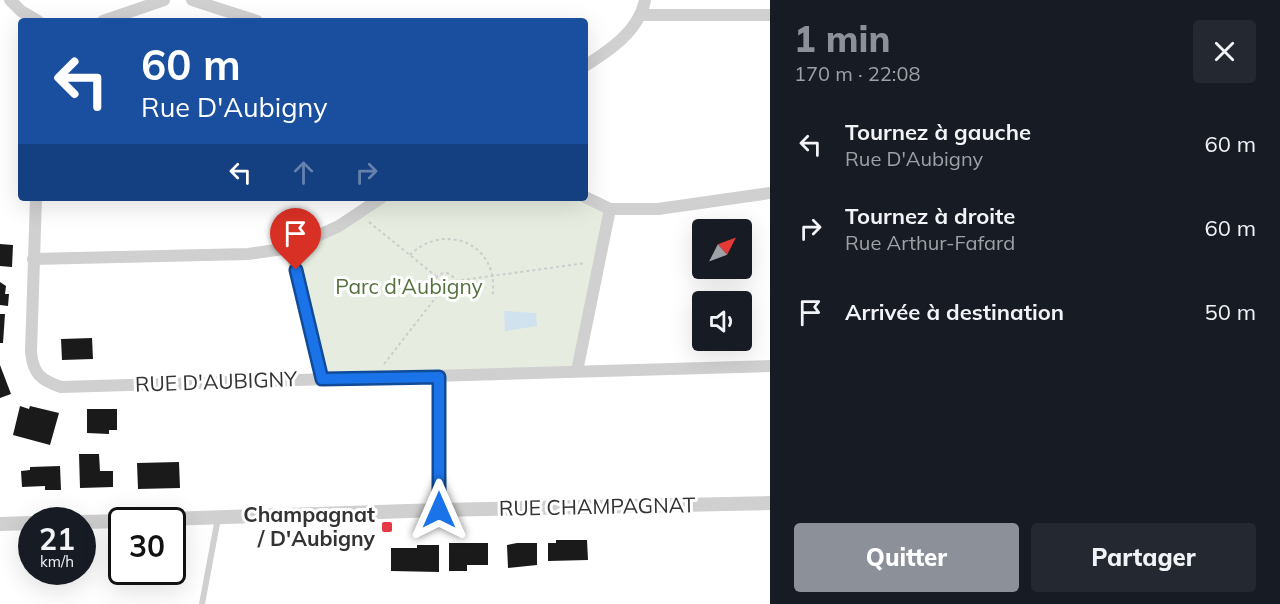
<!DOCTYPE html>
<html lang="fr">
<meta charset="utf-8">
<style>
:root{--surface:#171b24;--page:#242831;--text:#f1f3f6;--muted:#9ea1a6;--accent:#8c9099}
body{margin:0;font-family:Mulish,sans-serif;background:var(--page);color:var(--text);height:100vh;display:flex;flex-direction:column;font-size:22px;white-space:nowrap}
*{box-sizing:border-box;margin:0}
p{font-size:20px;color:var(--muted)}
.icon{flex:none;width:33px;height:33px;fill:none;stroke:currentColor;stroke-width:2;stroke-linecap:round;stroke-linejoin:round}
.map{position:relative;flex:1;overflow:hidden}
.panel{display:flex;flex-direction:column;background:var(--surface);width:510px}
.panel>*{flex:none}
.banner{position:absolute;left:18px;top:18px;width:570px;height:183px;border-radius:6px;box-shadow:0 6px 24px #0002;background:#1a4fa0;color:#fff;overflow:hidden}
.needle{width:39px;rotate:48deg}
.buttons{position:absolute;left:692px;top:219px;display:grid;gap:12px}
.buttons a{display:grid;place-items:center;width:60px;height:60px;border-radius:6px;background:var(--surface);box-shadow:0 6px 24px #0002;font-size:30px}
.speed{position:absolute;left:18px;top:507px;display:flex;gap:12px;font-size:30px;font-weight:700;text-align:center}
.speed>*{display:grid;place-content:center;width:78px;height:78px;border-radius:50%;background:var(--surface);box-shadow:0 6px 24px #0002;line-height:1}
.speed small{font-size:15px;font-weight:400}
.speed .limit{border:3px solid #111;border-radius:9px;background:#fff;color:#111}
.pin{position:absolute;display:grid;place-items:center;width:51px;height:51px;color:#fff;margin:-62px -26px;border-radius:50% 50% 50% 0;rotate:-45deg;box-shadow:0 0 6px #0007}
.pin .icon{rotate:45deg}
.me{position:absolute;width:66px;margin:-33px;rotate:0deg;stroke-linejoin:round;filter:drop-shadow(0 0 4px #0008)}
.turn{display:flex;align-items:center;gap:21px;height:126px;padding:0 24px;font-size:27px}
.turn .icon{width:78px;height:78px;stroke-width:2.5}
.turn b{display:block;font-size:42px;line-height:51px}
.lanes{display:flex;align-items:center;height:57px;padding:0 24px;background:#0003;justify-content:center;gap:30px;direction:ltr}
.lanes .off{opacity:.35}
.round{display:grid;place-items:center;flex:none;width:63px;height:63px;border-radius:6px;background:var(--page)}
.head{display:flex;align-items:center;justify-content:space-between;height:102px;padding:0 24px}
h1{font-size:36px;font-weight:800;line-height:45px;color:var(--accent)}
.primary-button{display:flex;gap:12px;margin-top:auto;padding:12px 24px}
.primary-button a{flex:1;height:69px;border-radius:6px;background:var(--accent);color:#fff;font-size:24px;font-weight:800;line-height:69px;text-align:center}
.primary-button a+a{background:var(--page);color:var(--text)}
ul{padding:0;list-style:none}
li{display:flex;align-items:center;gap:18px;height:84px;padding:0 24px}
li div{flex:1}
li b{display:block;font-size:22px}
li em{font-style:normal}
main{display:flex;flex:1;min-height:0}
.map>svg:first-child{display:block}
</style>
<main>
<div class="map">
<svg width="770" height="604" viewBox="0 0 770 604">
<rect width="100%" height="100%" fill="#fff"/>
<path fill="#e6ecdf" d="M381,198h204l25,11 -33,162 -255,8 -31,-131z"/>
<path fill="#cfe2ee" d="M504,311l32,2 1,13 -32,5z"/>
<g fill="#1a1a1a">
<path d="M0,244l13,1 -1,22 -12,-1z"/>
<path d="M0,282l6,4 -1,8h4l-1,12 -8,-1z"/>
<path d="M0,314h5l-2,29h-3z"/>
<path d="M92,338l1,21 -31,1 -1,-21z"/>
<path d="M0,365l11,29 -11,4z"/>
<path d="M20,406l9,3 1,-3 29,7 -9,32 -37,-10z"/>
<path d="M87,409h30v21h-8v4l-22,-1z"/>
<path d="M79,454h20l1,17h13v16l-33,1z"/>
<path d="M179,462l1,26 -42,1 -1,-26z"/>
<path d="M60,466l1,24h-16v-4l-23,1 -1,-16 9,-1v-3z"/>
<path d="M556,540h31l1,20 -40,1v-18h8z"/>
<path d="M449,543h39v22h-21v6h-18z"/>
<path d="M517,543h20v22l-29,3 -1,-23z"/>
<path d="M417,545h22v27l-48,-1v-23h26z"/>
</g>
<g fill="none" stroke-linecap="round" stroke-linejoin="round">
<g stroke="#cdcdcd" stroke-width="2" stroke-dasharray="3 3" stroke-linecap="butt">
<path d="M369,222l68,55"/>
<path d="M410,255c25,-26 70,-20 81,16 3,8 2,17 2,24"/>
<circle cx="445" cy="283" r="10"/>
<path d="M455,281l131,-18"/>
<path d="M384,364l56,-72"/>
</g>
<path stroke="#d0d0d0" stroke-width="6" d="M202,604l16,-86"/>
<g stroke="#d0d0d0" stroke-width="12">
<path d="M10,0l11,11 17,10"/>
<path d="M192,0l65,21"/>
<path d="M642,15h128"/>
<path d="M103,21l61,-21"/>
<path d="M585,66c25,-16 54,-35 60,-66"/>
<path d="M585,197l25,12h48l112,-16"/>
<path d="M36,198l-5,154c2,21 9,28 30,35l709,-21"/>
<path d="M291,248l31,131"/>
<path d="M33,259l215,-5 43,-6 48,-22 42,-28"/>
<path d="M577,371l33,-162"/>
<path d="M439,510v-133"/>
</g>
<g stroke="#d0d0d0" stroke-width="14">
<path d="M137,520l302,-10 331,-7"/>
<path d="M82,522l40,-1"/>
<path d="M0,524l32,-1"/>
</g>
</g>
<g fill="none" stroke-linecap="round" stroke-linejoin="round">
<defs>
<path id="route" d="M296,270l26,109 117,-2v133"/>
</defs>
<use href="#route" stroke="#114b97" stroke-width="15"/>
<use href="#route" stroke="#1a73e8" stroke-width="10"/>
</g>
<rect fill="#e63946" stroke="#fff" stroke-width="2" x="381" y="521" width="12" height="12" rx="3"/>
<g text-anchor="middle" stroke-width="6" stroke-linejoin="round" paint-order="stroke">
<g font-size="21" fill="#56703f" stroke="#fff">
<text x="409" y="294">Parc d'Aubigny</text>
</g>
<g font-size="21" fill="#333" stroke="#fff">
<text transform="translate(216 382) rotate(-2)" y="7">RUE D'AUBIGNY</text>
<text transform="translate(597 507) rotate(-1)" y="7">RUE CHAMPAGNAT</text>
</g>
<g font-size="21" font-weight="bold" fill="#333" stroke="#fff" text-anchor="end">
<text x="375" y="522">Champagnat<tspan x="375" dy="24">/ D'Aubigny</tspan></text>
</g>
</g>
</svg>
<div class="buttons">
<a><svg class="needle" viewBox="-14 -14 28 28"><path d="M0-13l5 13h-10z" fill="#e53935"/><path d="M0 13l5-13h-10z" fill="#9ea1a6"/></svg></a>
<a><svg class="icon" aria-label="sound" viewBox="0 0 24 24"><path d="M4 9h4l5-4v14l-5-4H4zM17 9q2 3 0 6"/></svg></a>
</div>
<div class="speed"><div>21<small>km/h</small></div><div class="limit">30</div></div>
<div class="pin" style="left:296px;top:270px;background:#d93025"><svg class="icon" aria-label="arrive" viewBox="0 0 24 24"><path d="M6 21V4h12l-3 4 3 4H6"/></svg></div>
<svg class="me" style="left:439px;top:510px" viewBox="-20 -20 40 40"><path d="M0-17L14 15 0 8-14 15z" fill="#1a73e8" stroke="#fff" stroke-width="4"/></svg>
<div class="banner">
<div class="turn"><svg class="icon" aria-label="left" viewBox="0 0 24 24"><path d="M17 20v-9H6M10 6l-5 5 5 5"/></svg><div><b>60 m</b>Rue D'Aubigny</div></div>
<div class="lanes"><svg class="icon" aria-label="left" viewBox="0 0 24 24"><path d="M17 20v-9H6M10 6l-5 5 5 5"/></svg><svg class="icon off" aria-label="ahead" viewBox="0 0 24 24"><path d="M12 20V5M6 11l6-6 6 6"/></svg><svg class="icon off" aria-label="right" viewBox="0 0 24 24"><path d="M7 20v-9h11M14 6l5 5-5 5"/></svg></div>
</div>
</div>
<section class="panel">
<div class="head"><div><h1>1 min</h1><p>170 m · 22:08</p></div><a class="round"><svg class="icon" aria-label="close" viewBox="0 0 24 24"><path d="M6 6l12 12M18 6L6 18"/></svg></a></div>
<ul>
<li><svg class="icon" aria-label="left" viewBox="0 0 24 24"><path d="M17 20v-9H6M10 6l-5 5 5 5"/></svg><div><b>Tournez à gauche</b><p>Rue D'Aubigny</p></div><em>60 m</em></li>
<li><svg class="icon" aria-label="right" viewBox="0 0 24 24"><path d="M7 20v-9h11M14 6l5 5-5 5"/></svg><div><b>Tournez à droite</b><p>Rue Arthur-Fafard</p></div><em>60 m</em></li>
<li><svg class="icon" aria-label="arrive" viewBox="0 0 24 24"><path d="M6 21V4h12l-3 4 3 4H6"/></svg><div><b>Arrivée à destination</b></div><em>50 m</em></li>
</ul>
<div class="primary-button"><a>Quitter</a><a>Partager</a></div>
</section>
</main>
